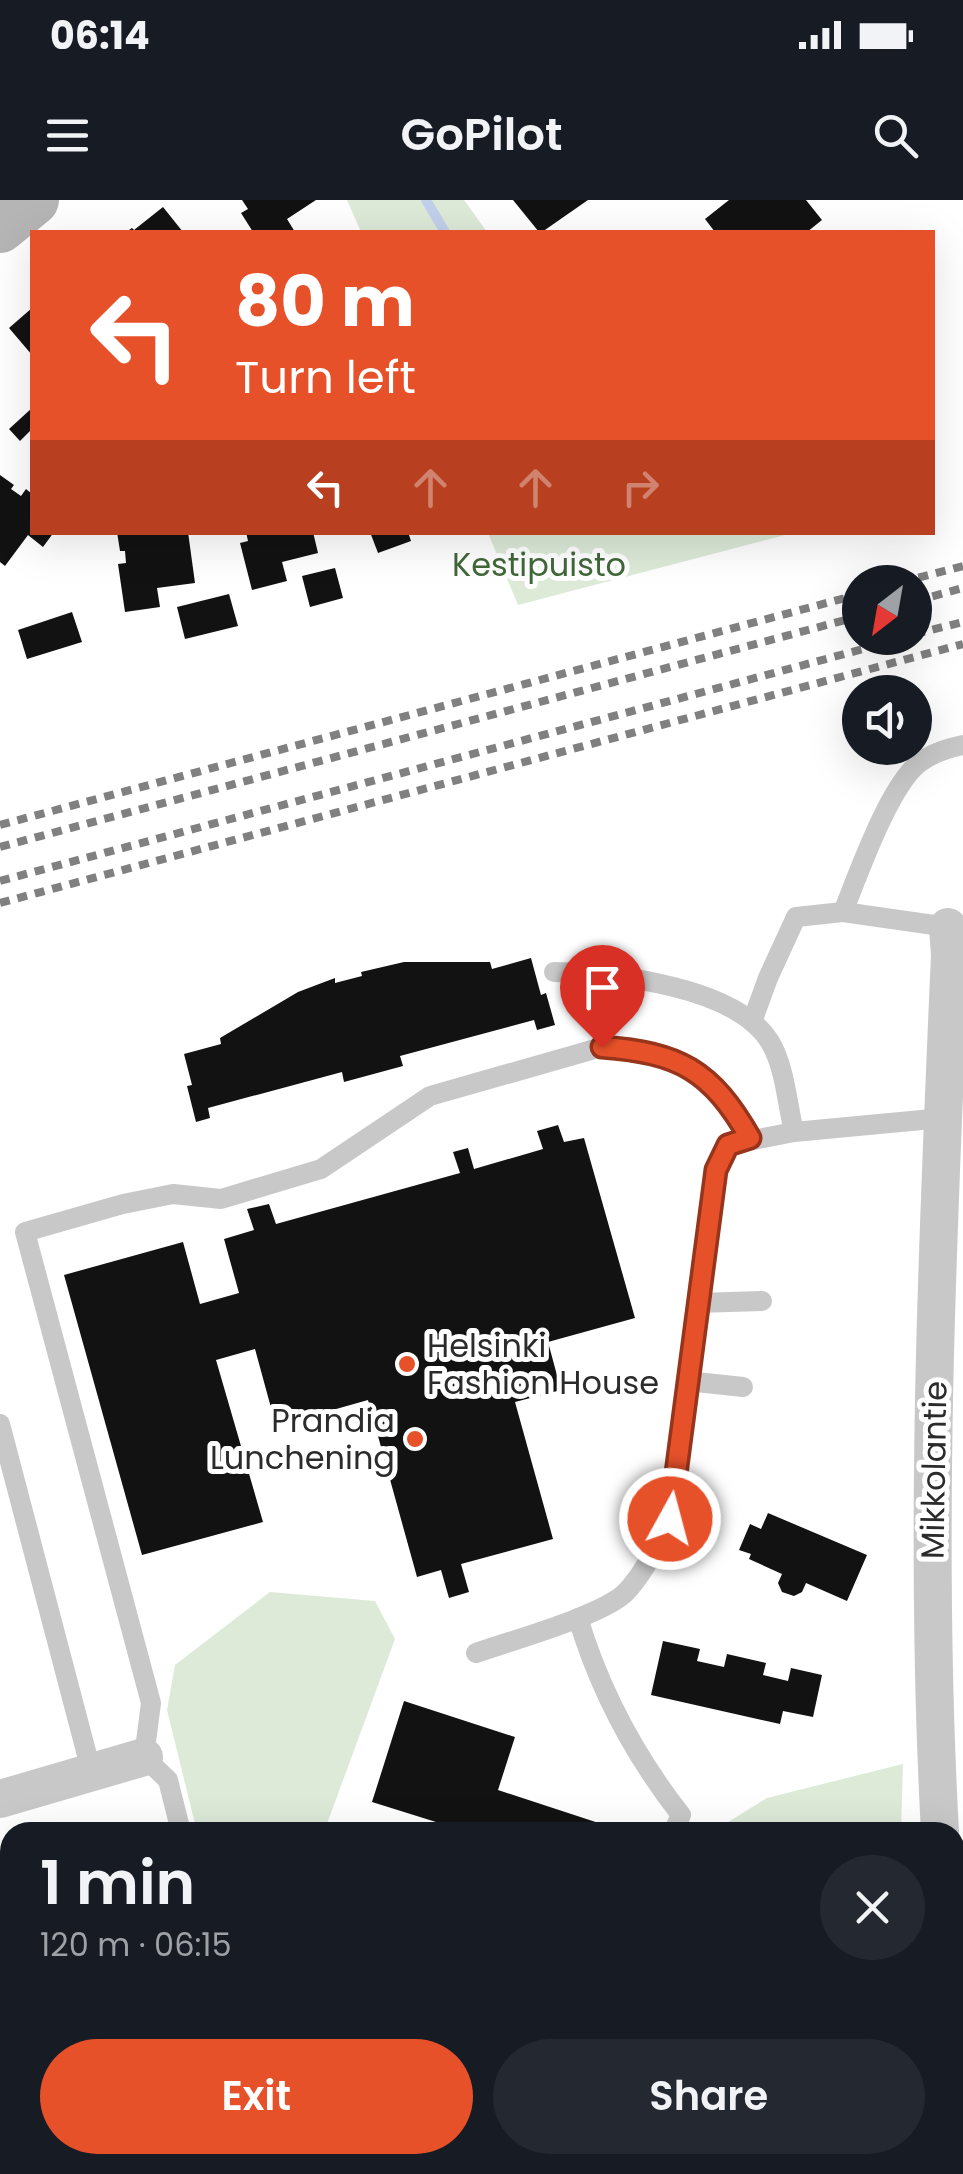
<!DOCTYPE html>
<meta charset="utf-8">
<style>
:root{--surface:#171b24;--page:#242831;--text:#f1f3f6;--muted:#9ea1a6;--accent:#e75129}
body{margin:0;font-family:Poppins,sans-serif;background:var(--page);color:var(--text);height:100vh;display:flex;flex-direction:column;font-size:38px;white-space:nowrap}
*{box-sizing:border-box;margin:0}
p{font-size:32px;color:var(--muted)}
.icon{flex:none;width:55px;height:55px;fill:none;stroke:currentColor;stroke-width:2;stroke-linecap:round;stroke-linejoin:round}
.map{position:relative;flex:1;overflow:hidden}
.drawer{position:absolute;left:0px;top:1622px;width:965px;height:352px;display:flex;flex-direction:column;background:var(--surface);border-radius:30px 30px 0 0;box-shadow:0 10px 40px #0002}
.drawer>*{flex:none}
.top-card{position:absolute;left:30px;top:30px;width:905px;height:305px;border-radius:0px;box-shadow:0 10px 40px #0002;background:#e75129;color:#fff;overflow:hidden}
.needle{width:65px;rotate:211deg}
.fabs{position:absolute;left:842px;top:365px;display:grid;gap:20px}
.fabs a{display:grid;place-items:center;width:90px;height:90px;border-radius:50%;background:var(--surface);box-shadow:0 10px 40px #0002;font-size:50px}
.pin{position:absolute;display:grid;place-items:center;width:85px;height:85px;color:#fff;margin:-102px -42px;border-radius:50% 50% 50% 0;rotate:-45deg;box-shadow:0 0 10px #0007}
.pin .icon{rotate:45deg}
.me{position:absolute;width:110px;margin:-55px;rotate:7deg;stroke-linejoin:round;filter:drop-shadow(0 0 8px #0008)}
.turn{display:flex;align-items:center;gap:35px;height:210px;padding:0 40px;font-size:45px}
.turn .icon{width:130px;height:130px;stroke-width:2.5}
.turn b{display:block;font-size:70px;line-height:85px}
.lanes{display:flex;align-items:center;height:95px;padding:0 40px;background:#0003;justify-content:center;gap:50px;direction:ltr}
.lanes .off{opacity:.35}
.round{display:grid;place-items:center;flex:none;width:105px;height:105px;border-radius:52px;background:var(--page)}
.headline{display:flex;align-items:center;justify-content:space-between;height:170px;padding:0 40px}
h1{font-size:60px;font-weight:600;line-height:75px}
.cta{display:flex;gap:20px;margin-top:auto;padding:20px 40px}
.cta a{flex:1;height:115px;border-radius:60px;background:var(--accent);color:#fff;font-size:40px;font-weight:600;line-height:115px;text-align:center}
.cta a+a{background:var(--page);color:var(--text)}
.status{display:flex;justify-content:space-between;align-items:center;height:70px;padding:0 50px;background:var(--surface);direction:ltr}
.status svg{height:28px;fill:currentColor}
header{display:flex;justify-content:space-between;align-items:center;height:130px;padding:0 40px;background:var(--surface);font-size:45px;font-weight:600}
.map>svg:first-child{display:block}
</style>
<div class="status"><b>06:14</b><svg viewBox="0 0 49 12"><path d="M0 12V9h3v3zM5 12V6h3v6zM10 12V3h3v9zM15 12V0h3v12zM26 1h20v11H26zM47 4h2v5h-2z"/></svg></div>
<header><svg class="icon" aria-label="menu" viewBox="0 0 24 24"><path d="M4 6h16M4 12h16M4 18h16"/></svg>GoPilot<svg class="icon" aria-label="search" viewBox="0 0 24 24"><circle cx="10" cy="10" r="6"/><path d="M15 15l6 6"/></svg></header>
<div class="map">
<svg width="963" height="1974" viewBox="0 0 963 1974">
<rect width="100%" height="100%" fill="#fff"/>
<g fill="#ddead8">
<path d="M347,0h117l23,32h-126z"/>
<path d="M488,333h305l-275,72z"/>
<path d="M270,1392l105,9 20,38 -71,193h-127l-30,-122 8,-45z"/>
<path d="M903,1564l-2,68h-189l55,-34z"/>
<path d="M574,1965h308l-1,9h-312z"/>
</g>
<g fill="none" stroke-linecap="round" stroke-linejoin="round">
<path stroke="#c3d0eb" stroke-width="10" d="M426,0l19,32"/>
</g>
<g fill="#121212">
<path d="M242,0h74l-29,19 8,13h-42l-12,-19 7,-4z"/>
<path d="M513,0h75l-46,32h-3z"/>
<path d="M729,0h77l16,20 -15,12h-92l-10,-13z"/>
<path d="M163,7l20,25h-57l6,-4 2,2z"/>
<path d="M32,108v47l-23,-27z"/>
<path d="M32,208v21l-12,12 -11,-12z"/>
<path d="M0,275l14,10 -3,4 10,7 5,-7 6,5v38h22l-11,15 -15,-12 -23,31 -5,-4z"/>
<path d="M117,332h71l7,51 -38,5 3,19 -35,5 -7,-48 8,-1 -1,-12h-5z"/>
<path d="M246,332h67l5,21 -36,9 5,19 -35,9 -12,-47 8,-2z"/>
<path d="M370,332h38l3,9 -33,12z"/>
<path d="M335,368l8,30 -33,9 -8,-31z"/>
<path d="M229,394l9,32 -53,13 -8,-32z"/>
<path d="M72,412l10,30 -55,17 -9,-29z"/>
<path d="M531,758l10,37 5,-2 9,32 -18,5 -3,-10 -134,36 3,10 -59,16 -2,-10 -134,36 2,10 -14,4 -9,-36 5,-1 -8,-31 37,-10 -1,-6 78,-46 37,-14v5l27,-7 -1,-4 43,-10h86l2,7z"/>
<path d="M558,925l6,17 20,-4 51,180 -87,24 13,48 -46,12 38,137 -92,25 8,28 -20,6 -8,-28 -24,7 -49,-177 -92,26 -21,-77 -39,11 47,162 -121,33 -78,-280 119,-33 17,62 39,-11 -15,-54 30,-9 -7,-21 22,-5 7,20 184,-51 -7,-21 15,-4 6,21 69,-20 -6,-18z"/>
<path d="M768,1313l99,42 -20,46 -41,-18 -4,9 -8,4 -12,-4 -4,-9 4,-9 -33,-15 2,-5 -12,-4 11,-26 11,5z"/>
<path d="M663,1441l37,8 -3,12 27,6 3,-13 39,9 -3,12 25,6 3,-13 31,7 -9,42 -30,-6 -3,13 -129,-29z"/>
<path d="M404,1501l111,36 -17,53 128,42h-158l-96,-30z"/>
<path d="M10,1654v69h-1l-9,-32v-34z"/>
<path d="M77,1965h66l2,9h-66z"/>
<path d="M210,1965h35l2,9h-34z"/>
<path d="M302,1965h211v2l-56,7h-154z"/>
</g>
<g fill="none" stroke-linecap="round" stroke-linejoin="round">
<g stroke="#c8c8c8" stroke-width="20">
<path d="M843,712c15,-37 46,-126 76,-149 13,-10 29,-15 44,-18"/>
<path d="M554,772c59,1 182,14 216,70 15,25 17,61 24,90"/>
<path d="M752,822l16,-44 28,-61 47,-5 105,15"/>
<path d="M697,1103l65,-2"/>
<path d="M687,1181l56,6"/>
<path d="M0,1224l92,350"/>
<path d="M578,1418c22,73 56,137 103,197l-8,17"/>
<path d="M476,1453c34,-12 128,-38 150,-61 20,-21 31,-48 44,-73l46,-349 12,-25 66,-13 149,-14"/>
<path d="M181,1632l-13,-52 -24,-23 7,-54 -126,-471 98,-28 50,-10 48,5 100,-30 109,-73 172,-49 42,4 37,12 26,17 23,23 20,36"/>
<path d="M0,1951l7,23"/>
<path d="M271,1965l4,9"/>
<path d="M549,1974l4,-9"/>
</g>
<g stroke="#c8c8c8" stroke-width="38">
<path d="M0,1599l144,-42"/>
<path d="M940,1632c-16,-292 -3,-585 10,-877l-2,-28"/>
<path d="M923,1974l1,-9"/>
</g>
<path stroke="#b5b5b5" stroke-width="52" d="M0,27l33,-27"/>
<g stroke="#808080" stroke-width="8" stroke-dasharray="10 8" stroke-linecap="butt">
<path d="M901,382l62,-16"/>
<path d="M915,401l48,-13"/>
<path d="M915,434l48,-12"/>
<path d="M0,625l860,-231"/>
<path d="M0,647l860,-231"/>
<path d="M0,681l904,-243"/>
<path d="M0,703l963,-259"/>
</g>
</g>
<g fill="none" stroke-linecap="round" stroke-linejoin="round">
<defs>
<path id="route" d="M602,847c78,6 109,23 148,91l-22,7 -12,25 -46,349"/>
</defs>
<use href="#route" stroke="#96351b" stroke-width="25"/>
<use href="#route" stroke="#e75129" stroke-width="18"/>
</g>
<g fill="#e75129" stroke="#fff" stroke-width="4">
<circle cx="407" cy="1164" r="10"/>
<circle cx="415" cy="1239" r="10"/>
</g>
<g text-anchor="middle" stroke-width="10" stroke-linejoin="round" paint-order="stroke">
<g font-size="32" fill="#416739" stroke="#fff">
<text x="539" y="376">Kestipuisto</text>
</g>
<g font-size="32" fill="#2b2b2b" stroke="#fff" text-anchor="start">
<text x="427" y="1157">Helsinki<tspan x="427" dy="37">Fashion House</tspan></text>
<text x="395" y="1232" text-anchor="end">Prandia<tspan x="395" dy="37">Lunchening</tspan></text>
</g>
<g font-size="32" fill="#2b2b2b" stroke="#fff">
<text transform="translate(934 1270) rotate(-89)" y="11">Mikkolantie</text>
</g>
</g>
</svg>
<div class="fabs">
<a><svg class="needle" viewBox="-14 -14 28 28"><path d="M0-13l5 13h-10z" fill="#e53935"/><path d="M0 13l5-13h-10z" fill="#9ea1a6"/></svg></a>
<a><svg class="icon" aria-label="sound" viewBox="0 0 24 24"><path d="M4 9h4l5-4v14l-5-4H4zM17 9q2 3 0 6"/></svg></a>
</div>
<div class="pin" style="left:602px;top:847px;background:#d93025"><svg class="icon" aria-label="arrive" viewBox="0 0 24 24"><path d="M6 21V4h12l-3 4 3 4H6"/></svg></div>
<svg class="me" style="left:670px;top:1319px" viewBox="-20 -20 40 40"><circle r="17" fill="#e75129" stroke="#fff" stroke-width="3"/><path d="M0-11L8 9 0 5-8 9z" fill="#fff"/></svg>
<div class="top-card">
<div class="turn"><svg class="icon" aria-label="left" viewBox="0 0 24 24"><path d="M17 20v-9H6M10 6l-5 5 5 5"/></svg><div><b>80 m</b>Turn left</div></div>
<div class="lanes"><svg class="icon" aria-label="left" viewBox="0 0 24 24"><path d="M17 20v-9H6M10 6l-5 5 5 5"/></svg><svg class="icon off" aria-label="ahead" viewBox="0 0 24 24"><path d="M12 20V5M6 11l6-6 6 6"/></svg><svg class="icon off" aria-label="ahead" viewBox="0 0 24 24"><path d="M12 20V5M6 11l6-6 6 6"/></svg><svg class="icon off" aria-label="right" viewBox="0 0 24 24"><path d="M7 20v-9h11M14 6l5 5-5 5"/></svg></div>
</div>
<section class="drawer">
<div class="headline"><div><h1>1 min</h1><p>120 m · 06:15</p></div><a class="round"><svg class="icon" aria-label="close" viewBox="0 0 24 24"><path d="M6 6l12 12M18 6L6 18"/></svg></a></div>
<div class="cta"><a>Exit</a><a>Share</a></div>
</section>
</div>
